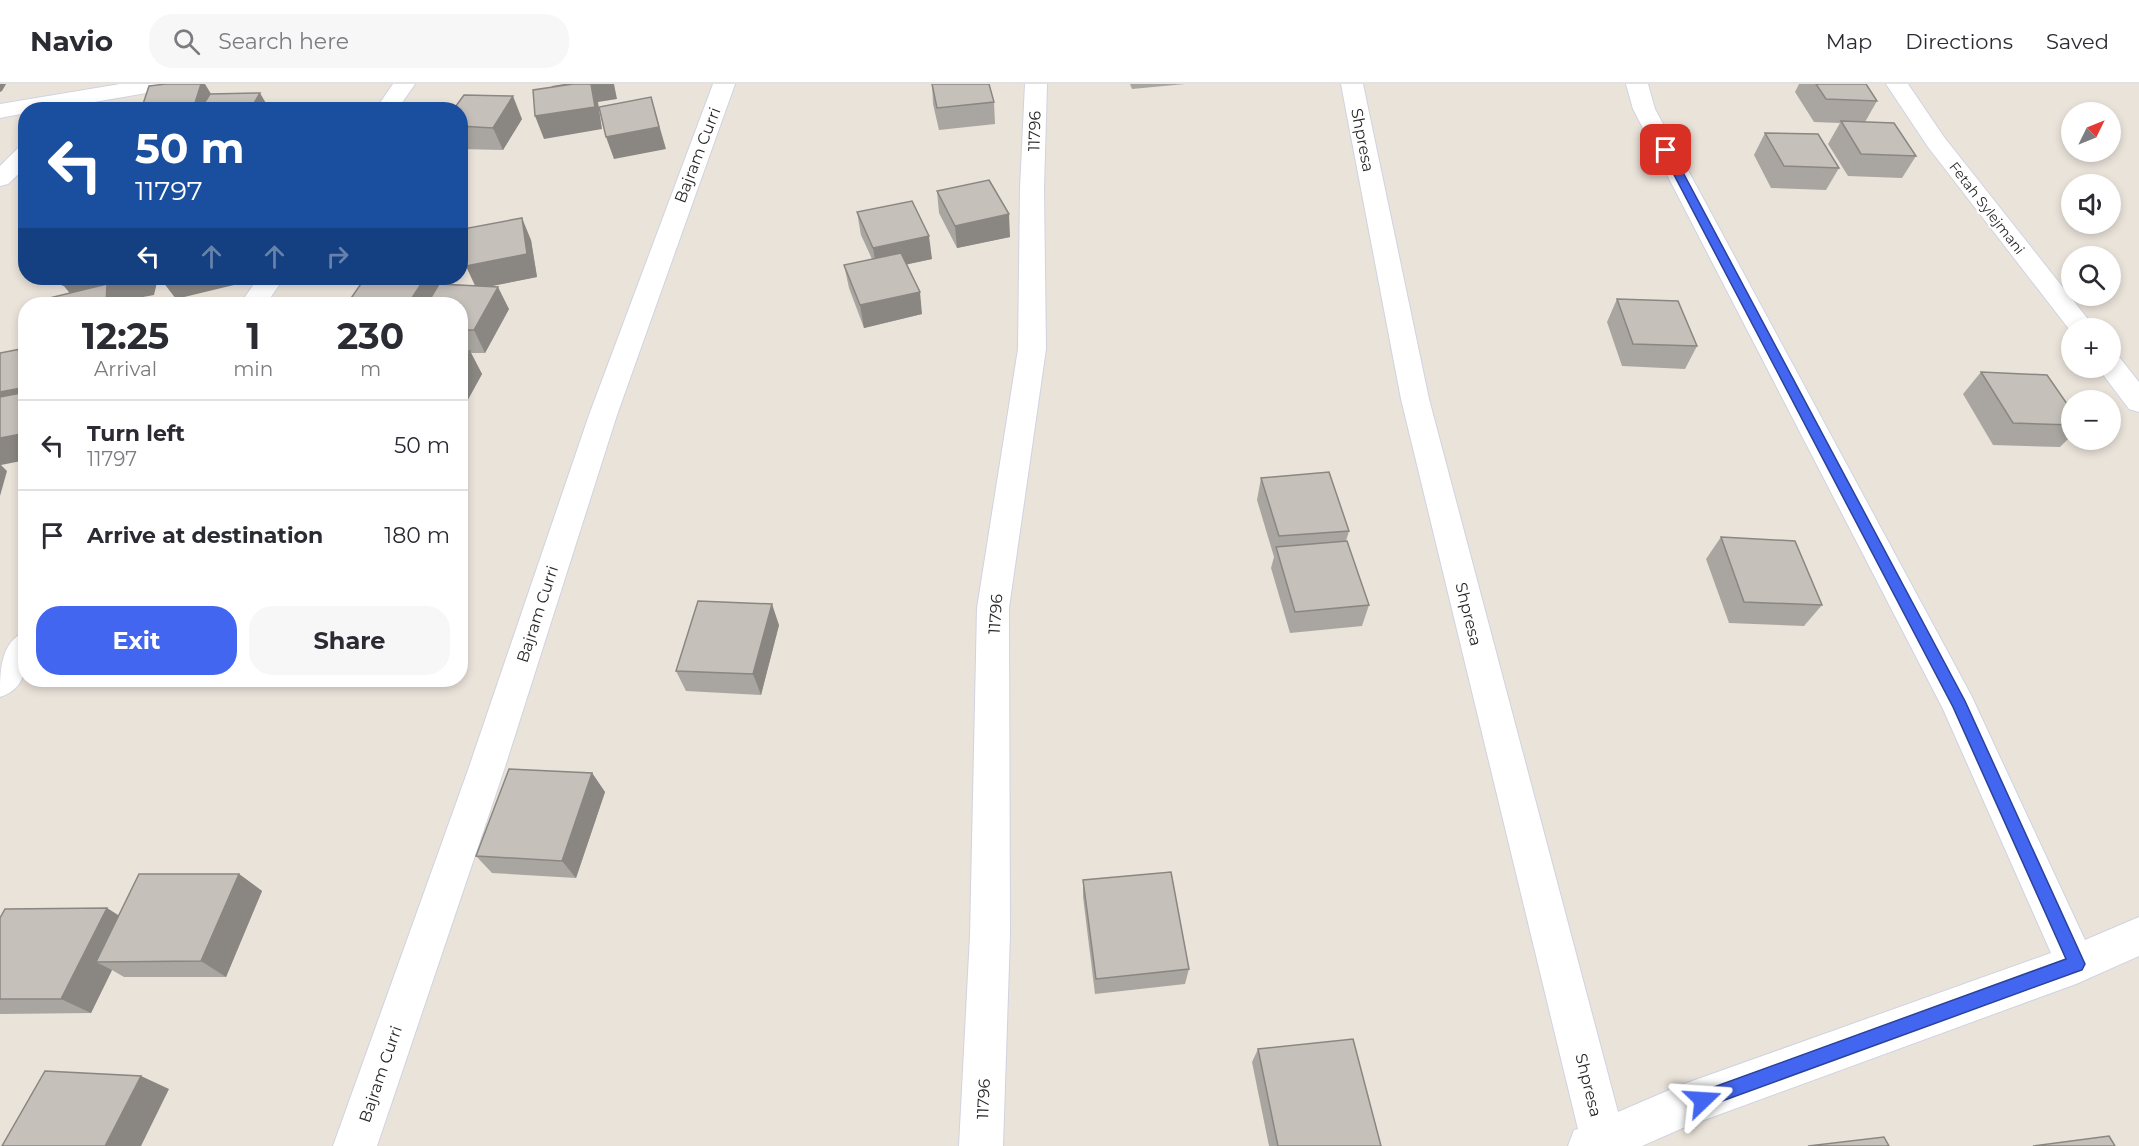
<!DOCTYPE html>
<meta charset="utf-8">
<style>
:root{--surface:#fff;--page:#f7f7f7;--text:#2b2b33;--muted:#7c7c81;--line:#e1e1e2;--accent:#4266ef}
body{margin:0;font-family:Montserrat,sans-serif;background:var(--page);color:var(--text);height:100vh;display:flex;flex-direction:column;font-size:22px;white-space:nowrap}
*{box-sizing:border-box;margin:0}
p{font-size:20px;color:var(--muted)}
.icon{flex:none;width:33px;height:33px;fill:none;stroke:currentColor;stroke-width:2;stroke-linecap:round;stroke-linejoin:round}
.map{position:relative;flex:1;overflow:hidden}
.sheet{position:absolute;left:18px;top:213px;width:450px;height:390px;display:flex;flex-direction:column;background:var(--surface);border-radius:24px;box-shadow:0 3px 9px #0003}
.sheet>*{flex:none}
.guide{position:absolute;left:18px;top:18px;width:450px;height:183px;border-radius:24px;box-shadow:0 3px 9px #0003;background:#1a4fa0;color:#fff;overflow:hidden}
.needle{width:39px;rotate:47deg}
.tools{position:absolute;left:2061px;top:18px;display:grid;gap:12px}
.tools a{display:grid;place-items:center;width:60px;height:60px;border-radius:50%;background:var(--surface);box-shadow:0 3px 9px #0003;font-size:30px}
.pin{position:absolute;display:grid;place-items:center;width:51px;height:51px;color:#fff;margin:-26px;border-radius:12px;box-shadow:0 3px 9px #0006}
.me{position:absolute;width:66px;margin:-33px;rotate:70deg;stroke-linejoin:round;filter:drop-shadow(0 0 4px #0008)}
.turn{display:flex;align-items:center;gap:21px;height:126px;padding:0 18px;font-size:27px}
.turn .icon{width:78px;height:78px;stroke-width:2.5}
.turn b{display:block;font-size:42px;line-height:51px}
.lanes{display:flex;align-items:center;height:57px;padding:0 18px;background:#0003;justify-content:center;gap:30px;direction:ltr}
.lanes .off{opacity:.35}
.eta{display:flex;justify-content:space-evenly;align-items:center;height:102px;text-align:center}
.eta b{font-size:36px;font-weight:700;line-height:42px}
.action{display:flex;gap:12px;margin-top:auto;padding:12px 18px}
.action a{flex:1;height:69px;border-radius:24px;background:var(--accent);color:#fff;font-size:24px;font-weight:700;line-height:69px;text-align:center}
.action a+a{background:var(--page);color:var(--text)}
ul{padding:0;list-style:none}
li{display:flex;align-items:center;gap:18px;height:90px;padding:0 18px;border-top:2px solid var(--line)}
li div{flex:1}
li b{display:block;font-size:22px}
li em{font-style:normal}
header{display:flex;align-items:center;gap:36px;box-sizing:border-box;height:84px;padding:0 30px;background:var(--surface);border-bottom:2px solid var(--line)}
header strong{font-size:28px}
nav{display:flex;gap:33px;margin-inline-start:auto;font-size:21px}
.search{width:420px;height:54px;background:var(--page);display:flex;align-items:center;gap:15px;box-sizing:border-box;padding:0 21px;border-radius:24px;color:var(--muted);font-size:22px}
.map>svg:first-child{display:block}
</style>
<header>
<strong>Navio</strong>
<div class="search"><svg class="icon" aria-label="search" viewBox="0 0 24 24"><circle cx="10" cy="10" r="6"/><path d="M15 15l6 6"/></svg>Search here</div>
<nav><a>Map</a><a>Directions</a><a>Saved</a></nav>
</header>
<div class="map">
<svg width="2139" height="1062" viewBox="0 0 2139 1062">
<rect width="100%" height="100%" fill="#eae3da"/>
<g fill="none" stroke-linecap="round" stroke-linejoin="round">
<defs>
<g id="street">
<path d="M120,0h49l-3,5 -8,2 -110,19h-22v3l-26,5v-14z"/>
<path d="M393,0h22l-18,26h-22z"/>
<path d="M713,0h22l-118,331 -113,355 -127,376h-44l135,-376 121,-355z"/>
<path d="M1025,0h22l-3,104 2,161 -37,259 1,327 -7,211h-44l11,-211 7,-327 41,-259 2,-161z"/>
<path d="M1341,0h22l66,315 189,713 63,-27 370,-132 -108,-244 -310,-600 -7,-25h22l7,25 316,586 114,245 54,-23v39l-63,28 -391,143 -43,19h-74l6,-16 4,-1 -177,-730z"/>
<path d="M1886,0h22l36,53 151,191h-23v5l-144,-186z"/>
<path d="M26,62v21l-18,17 -8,2v-20l18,-18z"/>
<path d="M258,194h26l-18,26h-26z"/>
<path d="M2110,272l10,2 19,24v30l-10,-3 -31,-41h12z"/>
<path d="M26,547c0,28 5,56 -26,66 0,-26 0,-55 26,-66z"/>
</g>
</defs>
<use href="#street" stroke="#d0d3e0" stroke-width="2"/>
<use href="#street" fill="#fff" fill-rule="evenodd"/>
</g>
<g fill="#a9a5a0">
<path d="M932,0l62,18 1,22 -56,6 -6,-26z"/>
<path d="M1130,0h55l-53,5z"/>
<path d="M1799,0h67l11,17 -12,21 51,34 -14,22 -54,-2 -20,-32 12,-21 -26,-1 -19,-30z"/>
<path d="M460,26l62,9 -19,31 -43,-1z"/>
<path d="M1765,49l74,35 -13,22 -55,-2 -17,-33z"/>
<path d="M937,107l73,46 -53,11 -18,-35z"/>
<path d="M857,128l75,47 -25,5 15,50 -58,14 -15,-40 -5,-23 28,-6 -11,-24z"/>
<path d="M464,145l67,11 6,37 -46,9 18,23 -24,44h-14l11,21 -22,40v-110l-21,-19 36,1 -9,-20z"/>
<path d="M1617,215l80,47 -12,23 -63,-3 -15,-44z"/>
<path d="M1981,288l91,39v24l-12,12 -67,-2 -30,-51z"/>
<path d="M1261,394l88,53 -3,10 23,64 -7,21 -72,7 -19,-65 3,-11 -17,-57z"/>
<path d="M1721,453l101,68 -18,21 -75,-3 -23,-64z"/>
<path d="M779,541l-18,70 -75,-4 -10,-20z"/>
<path d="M592,689l13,19 -29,86 -84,-5 -16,-17z"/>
<path d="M239,790l23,17 -36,86h-102l-12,-7 -21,43 -91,1v-96l119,-3z"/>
<path d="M1083,796l106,89 -4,15 -90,10 -12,-97z"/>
<path d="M1258,965l123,97h-112l-17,-84z"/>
</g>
<g fill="#8a8682">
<path d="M0,0h6l-4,7 -2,1z"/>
<path d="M201,0h4l11,18 -3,8h-67z"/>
<path d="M564,0h50l3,15 -19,3 4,27 -58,10 -9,-23 25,-8 -8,-22z"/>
<path d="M260,9l10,17h-20z"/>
<path d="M513,12l9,23 -19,31 -10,-22z"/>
<path d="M651,13l15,52 -52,10 -8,-22z"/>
<path d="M1009,130l1,23 -53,11 -2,-22z"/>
<path d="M522,134l9,22 6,37 -60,12 -11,-23z"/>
<path d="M460,139l8,15 -8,13z"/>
<path d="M929,152l3,23 -55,12 -4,-23z"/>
<path d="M105,194h53l-4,17 -33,6 3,3h-45l-16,-19z"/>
<path d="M160,194h77l1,6 -62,15z"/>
<path d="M425,194h10l7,14 -8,12h-26z"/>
<path d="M498,203l11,22 -24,44 -11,-23z"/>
<path d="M920,208l2,22 -58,14 -4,-23z"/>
<path d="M470,267l12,23 -22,40v-46z"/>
<path d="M26,303v27l-26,4v-26z"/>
<path d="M26,335v41l-25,5 6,6 -7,25v-58z"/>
<path d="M772,520l7,21 -18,70 -8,-21z"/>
<path d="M592,689l13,19 -29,86 -14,-17z"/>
<path d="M239,790l23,17 -36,86 -25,-16z"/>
<path d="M107,824l27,17 -38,37 16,8 -21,43 -30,-14z"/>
<path d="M141,992l28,13 -28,57h-36z"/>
</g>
<g fill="#c5c0ba" stroke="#8a8682" stroke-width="1.5">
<path d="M166,0h35l-6,19 -54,7 8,-24z"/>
<path d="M573,0h18l4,23 -60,9 -2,-26z"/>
<path d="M932,0h57l5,18 -57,6z"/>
<path d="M1816,0h50l11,17 -51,-2z"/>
<path d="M260,9l-10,17h-50l10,-16z"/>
<path d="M464,11l49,1 -20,32 -33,-2v-16h-7z"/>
<path d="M651,13l8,30 -53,10 -7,-30z"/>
<path d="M1841,37l53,2 22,33 -55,-2z"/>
<path d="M1765,49l53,1 21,34 -55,-2z"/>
<path d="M989,96l20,34 -54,12 -18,-35z"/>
<path d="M912,117l17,35 -56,12 -16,-36z"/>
<path d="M522,134l5,36 -61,12 -3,-37z"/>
<path d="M901,169l19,39 -60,13 -16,-40z"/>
<path d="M65,194h40l-42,7z"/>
<path d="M365,194h60l-17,26h-61z"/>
<path d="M107,200l-1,20h-65v-4z"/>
<path d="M439,200l59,3 -24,43h-14v-26h-33z"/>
<path d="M1617,215l61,2 19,45 -64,-2z"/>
<path d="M26,264v39l-26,5v-39z"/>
<path d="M460,267h10l-10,17z"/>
<path d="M1981,288l66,3 25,36v14l-59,-2z"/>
<path d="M26,308v27l-5,15 -21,4v-41z"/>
<path d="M1329,388l20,59 -70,5 -18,-58z"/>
<path d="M1721,453l74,4 27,64 -78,-3z"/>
<path d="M1347,457l22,64 -74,7 -19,-65z"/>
<path d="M698,517l74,3 -19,70 -77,-3z"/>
<path d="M509,685l83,4 -30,88 -86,-5z"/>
<path d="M1171,788l18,97 -93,10 -13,-99z"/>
<path d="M139,790h100l-38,87 -105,1z"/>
<path d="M107,824l-46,91h-61v-81l5,-9z"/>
<path d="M1353,955l28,107h-103l-20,-97z"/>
<path d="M45,987l96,5 -36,70h-103z"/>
<path d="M2109,1052l6,10h-82z"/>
<path d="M1884,1053l5,9h-81z"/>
</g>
<path fill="#4266ef" stroke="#2b429b" stroke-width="1.5" d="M1666,63l5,3 294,551 120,263 -3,6 -6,2 -373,136 -7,-2 -2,-6 2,-7 7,-2 363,-132 -113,-252 -292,-557z"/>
<g text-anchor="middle" stroke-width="5" stroke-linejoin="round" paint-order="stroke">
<g font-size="14" fill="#282828" stroke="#fff">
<text transform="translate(1987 124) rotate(52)" y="5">Fetah Sylejmani</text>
</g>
<g font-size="16" fill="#282828" stroke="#fff">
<text transform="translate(1034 47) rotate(-88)" y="6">11796</text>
<text transform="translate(1363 56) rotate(79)" y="6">Shpresa</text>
<text transform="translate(697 71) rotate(-69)" y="6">Bajram Curri</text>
<text transform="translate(537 530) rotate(-72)" y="6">Bajram Curri</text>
<text transform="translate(995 530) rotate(-86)" y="6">11796</text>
<text transform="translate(1469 530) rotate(76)" y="6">Shpresa</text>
<text transform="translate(380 990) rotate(-71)" y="6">Bajram Curri</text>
<text transform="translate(1589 1001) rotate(76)" y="6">Shpresa</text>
<text transform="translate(983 1015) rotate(-87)" y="6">11796</text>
</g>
</g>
</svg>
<div class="tools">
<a><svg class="needle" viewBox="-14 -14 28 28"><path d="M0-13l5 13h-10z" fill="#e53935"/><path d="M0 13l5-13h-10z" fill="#7c7c81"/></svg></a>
<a><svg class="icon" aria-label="sound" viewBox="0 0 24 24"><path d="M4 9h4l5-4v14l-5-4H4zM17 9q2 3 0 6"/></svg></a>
<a><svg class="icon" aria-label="search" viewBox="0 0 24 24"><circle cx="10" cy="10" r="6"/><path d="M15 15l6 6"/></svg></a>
<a>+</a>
<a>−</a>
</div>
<div class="pin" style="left:1666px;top:66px;background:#d93025"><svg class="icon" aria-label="arrive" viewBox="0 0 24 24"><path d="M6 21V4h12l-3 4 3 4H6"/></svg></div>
<svg class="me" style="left:1703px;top:1016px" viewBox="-20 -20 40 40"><path d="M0-17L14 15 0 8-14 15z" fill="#4266ef" stroke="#fff" stroke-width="4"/></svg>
<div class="guide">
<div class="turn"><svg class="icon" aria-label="left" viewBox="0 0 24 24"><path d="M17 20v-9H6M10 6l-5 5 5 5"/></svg><div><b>50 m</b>11797</div></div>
<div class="lanes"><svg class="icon" aria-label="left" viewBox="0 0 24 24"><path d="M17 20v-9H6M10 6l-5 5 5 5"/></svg><svg class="icon off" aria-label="ahead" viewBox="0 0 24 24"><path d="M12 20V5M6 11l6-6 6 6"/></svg><svg class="icon off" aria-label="ahead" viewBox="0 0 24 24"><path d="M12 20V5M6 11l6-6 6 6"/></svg><svg class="icon off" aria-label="right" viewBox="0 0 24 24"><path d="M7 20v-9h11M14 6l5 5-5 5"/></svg></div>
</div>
<section class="sheet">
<div class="eta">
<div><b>12:25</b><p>Arrival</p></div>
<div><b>1</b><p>min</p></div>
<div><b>230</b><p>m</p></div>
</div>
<ul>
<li><svg class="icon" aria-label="left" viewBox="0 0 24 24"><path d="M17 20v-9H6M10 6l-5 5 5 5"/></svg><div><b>Turn left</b><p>11797</p></div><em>50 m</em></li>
<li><svg class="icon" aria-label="arrive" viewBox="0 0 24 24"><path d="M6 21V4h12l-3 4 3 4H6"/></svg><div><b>Arrive at destination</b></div><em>180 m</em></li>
</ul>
<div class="action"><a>Exit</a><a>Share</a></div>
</section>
</div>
